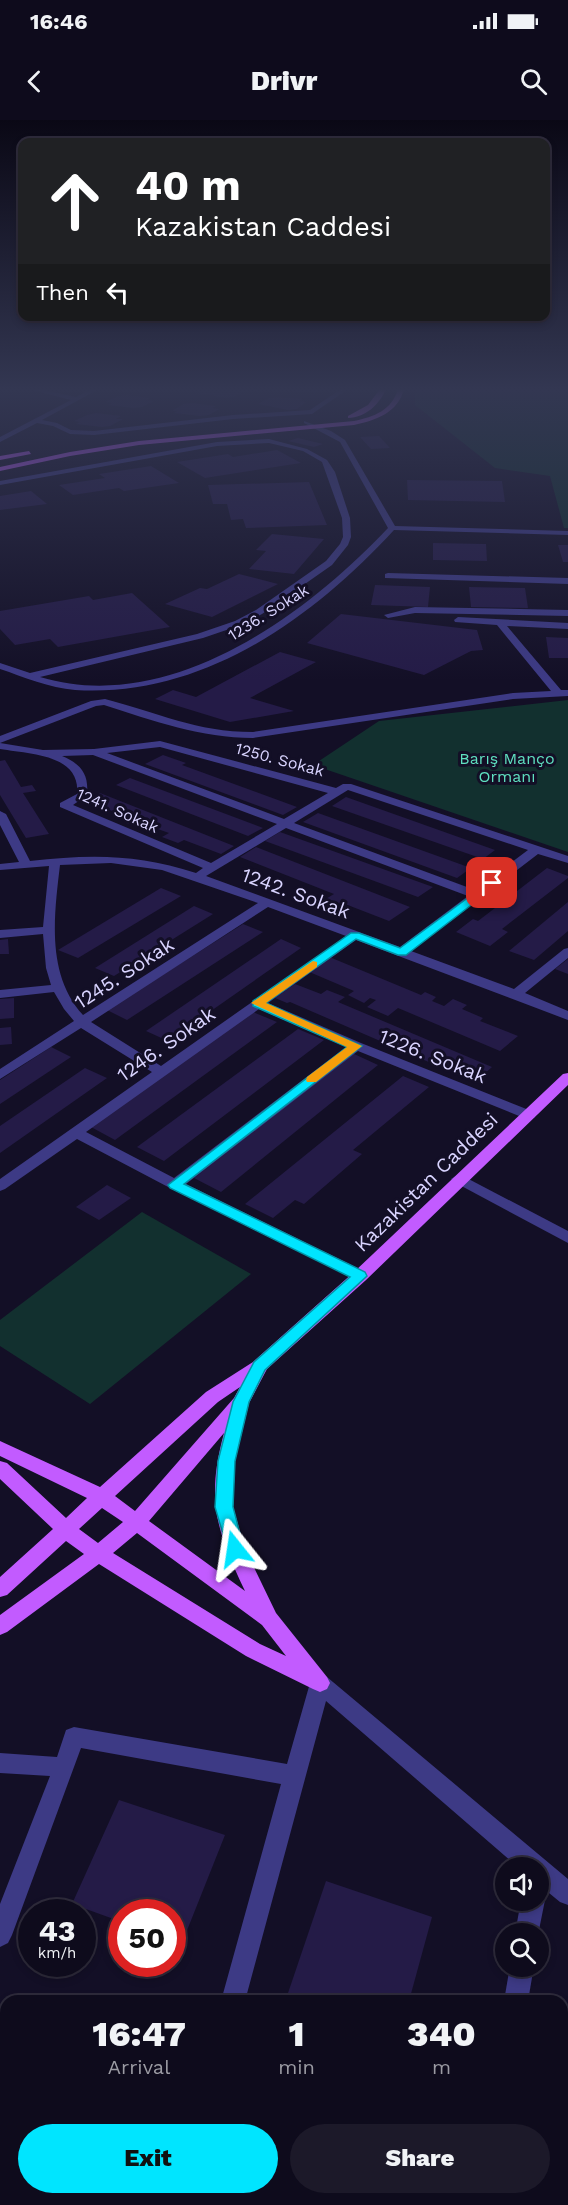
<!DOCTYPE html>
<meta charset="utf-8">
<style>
:root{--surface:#0e0b1c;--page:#1c1929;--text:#f1f3f6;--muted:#9b9ba3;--line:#2e2b3b;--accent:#00e5ff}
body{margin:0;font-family:"Work Sans",sans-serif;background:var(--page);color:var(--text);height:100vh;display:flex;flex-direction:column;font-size:22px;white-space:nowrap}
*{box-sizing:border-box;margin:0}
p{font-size:20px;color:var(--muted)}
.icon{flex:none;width:33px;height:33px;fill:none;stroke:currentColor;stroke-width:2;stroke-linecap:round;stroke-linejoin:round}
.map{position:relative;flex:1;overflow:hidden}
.side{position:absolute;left:0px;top:1875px;width:568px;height:210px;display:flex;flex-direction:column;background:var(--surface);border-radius:18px 18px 0 0;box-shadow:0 3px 9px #0003,0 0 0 2px var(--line)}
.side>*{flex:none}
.hud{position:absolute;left:18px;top:18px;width:532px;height:183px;border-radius:12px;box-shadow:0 3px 9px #0003,0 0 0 2px var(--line);background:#202124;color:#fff;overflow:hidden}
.fabs{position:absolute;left:495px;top:1737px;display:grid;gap:12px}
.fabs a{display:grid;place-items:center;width:54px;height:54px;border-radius:50%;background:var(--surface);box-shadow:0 3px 9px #0003,0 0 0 2px var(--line);font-size:30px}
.speed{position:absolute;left:18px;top:1779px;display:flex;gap:12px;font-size:30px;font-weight:700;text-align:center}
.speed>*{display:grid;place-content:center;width:78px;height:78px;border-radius:50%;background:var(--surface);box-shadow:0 3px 9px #0003,0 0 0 2px var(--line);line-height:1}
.speed small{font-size:15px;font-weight:400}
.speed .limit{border:9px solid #d22;background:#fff;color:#111}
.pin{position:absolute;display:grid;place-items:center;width:51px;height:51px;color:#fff;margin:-26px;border-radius:12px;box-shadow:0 3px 9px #0006}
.me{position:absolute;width:66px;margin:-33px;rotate:345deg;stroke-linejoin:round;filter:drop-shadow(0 0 4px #0008)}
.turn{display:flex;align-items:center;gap:21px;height:126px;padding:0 18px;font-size:27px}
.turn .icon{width:78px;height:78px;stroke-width:2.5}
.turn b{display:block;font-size:42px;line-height:51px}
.then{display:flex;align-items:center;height:57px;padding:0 18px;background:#0003;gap:12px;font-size:22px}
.eta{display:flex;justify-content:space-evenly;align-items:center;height:102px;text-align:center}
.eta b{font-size:36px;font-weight:800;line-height:42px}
.cta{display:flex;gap:12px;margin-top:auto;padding:12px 18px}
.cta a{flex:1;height:69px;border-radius:36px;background:var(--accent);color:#111;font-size:24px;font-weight:800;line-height:69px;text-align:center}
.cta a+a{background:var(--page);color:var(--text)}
.status{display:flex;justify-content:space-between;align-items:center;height:42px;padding:0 30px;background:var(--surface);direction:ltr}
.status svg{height:16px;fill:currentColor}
header{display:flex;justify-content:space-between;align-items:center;height:78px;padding:0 18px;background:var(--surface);font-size:27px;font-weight:800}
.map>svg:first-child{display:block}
</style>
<div class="status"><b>16:46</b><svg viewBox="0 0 49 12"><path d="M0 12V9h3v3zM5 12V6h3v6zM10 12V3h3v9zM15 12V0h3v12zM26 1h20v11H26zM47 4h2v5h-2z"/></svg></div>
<header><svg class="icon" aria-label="back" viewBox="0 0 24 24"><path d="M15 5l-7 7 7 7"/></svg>Drivr<svg class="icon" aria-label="search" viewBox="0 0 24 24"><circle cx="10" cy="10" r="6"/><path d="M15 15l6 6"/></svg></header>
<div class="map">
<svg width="568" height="2085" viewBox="0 0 568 2085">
<rect width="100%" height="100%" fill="#130f26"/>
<g fill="#12302f">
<path d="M415,269h153v139h-4l-14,-52 -55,-8 -80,-63z"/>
<path d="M568,580v152l-255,-87 66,-44z"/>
<path d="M142,1092l109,62 -161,130 -90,-58v-26z"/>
</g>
<g fill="#241b47">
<path d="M205,269h35l-2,1 6,1 -10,6 -8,1 -28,-5z"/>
<path d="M293,269h35l-13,4 -24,-2z"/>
<path d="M127,275l23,3 -3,2 7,1 -12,6 -9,1 -25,-3 4,-2 -7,-1 13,-6z"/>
<path d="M278,277l25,2 -4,2 7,1 -9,7 -9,1 -30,-6 11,-6z"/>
<path d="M192,283l24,3 -4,2 7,1 -10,6 -9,1 -26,-3 3,-2h-5l11,-7z"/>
<path d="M96,293l25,3 -5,3h7l-13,7 -8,1 -26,-3 4,-2 -6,-1 13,-6z"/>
<path d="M379,316l11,12 -19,1 -11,-12z"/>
<path d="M298,318l25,6 -9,3 -26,-6z"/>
<path d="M277,330l24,13 -96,15 -28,-16 51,-8 5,3z"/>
<path d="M151,346l28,17 -55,8 -5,-3 -46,7 -14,-10 46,-7 -6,-4z"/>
<path d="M407,360l95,1 3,21 -97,-2z"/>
<path d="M309,362l18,43 -81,3 -3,-9 -12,1 -4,-16h-14l-5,-19z"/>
<path d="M31,371l16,13 -47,6v-14z"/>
<path d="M272,414l52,5 -30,35 -45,-5 17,-18 -10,-1z"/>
<path d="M433,423l53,1 1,17 -54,-1z"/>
<path d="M558,425h10v17h-5z"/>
<path d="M239,454l39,10 -66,33 -47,-13 35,-16 7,1z"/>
<path d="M375,465l55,2 -2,20 -57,-2z"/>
<path d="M469,467l56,1 3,20 -57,-1z"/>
<path d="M132,473l38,34 -112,20 -8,-8 -35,6 -15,-16v-18l89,-15 4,4z"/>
<path d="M341,494l136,16 6,20 -12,1 -47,24 -117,-32z"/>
<path d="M546,517l22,1v20h-19z"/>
<path d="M280,532l36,10 -66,36 44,13 -64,11 -75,-23 18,-9 23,7z"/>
<path d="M163,635l23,8 -4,2 115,42 -14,8 -138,-51z"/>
<path d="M5,640l16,27 11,-2 4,6 -13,2 26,41 -23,4 -26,-43v-34z"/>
<path d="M130,658l133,50 -15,8 -132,-51z"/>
<path d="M100,673l134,53 -13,8 -37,-14 -6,3 -16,-6 7,-4 -17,-6 -7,3 -19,-7 7,-4 -47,-18z"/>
<path d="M346,677l149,53 -12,9 -151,-53z"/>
<path d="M318,693l153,55 -14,10 -154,-56z"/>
<path d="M280,712l153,55 -15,10 -153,-56z"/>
<path d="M256,727l154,60 -21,14 -44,-17 -5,3 -16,-7 10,-6 -94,-37z"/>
<path d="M547,748l21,8v2l-66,51 6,3 -18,14 -34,-14 17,-13 5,2z"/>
<path d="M161,768l20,8 -103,62 -20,-8z"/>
<path d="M568,782v29l-34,29 -25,-9z"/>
<path d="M194,786l19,8 -99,62 -19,-8z"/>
<path d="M243,804l20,8 -136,88 -20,-10z"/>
<path d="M8,819l1,15h-9v-14z"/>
<path d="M281,819l20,9 -133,93 -22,-10z"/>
<path d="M327,836l94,39 4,-3 11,5 -4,4 12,5 9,-7 14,6 -5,4 21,9 -3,3 38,15 -18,15 -102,-43 -10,8 -21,-9 9,-7 -6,-2 -6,5 -16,-8 6,-4 -47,-20z"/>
<path d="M568,839v15l-13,-5z"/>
<path d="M295,864l26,10 6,-4 18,7 -7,5 154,65 -17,15 -185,-80 -3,1 -12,-5z"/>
<path d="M14,878v20l-14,1v-20z"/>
<path d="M253,892l24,10 -162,118 -24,-13z"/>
<path d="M11,907l1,17 -12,1v-17z"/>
<path d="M298,909l26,11 -160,121 -27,-14z"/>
<path d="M51,927l20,10 -71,47v-24z"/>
<path d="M352,933l26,12 -157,127 -27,-14z"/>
<path d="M85,948l22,10 -107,75v-27z"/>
<path d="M403,956l26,11 -76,63 9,4 -58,50 -9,-4 -22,18 -28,-14z"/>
<path d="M107,1065l24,13 -32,22 -23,-13z"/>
<path d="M119,1680l106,35 -43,108 -10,-3v-28h-50v10l-50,-18z"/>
<path d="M326,1761l106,36 -23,84h-108l-14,-5z"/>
<path d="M6,1986v55l-6,-2v-40z"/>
<path d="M248,2079h147l-2,6h-147z"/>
</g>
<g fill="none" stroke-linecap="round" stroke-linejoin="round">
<g fill="#3d3a85" fill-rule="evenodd">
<path d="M28,269h11l37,8 15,-8h8l-57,31 15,3 14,7 23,1 139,-16 77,-5 31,-21h7l-36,25 -79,5 -139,16 -24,-1 -17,-8 -16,-3 -37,19v-5l71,-37z"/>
<path d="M304,301l27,10 14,9 50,86 173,5v4l-174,-5c-82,89 -192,168 -319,160 -26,-2 -51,-13 -75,-21v-6l30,10 167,-39 38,-13 21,-11 70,-49 14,-17 3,-7 -1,-19 -20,-56 -19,-11 -34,-8 -52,3 -217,39v-4l217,-39 52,-3 38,10 20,11 8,12 15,46 1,19 -3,8 -16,20 -70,49 -21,11 -38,13 -163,39c129,39 265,-61 348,-149l-48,-86 -36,-19z"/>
<path d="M388,453l180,5v6l-183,-6v-4z"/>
<path d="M415,487l153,3v6l-153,-3 -27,5 -4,-3z"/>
<path d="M458,497l110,6v6l-61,-3 54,64h7v6l-55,3 -260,39c-52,0 -99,-17 -149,-33l-8,1 -96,37 43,7 51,-1 66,-8 176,47 7,-4h8l217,72v7l-30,-9 -127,97 103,38 50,-40 4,-1v10l-43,35 43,18v9l-212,-80 -88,63 93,40 173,69 2,3 -2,3h-10l-166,-67 -172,133 180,88 2,4 -2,4 -6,2 -190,-94 -93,-49 -72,50 -5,2v-12l152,-107 -71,-44 -81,51v-10l74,-48 -10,-12 -10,-17 -54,6v-8l51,-5 -5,-17 -3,-34 -43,4v-8l43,-3 6,-61 -49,4v-6l19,-2 -19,-37v-14l6,3 24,47c61,-7 108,-7 166,12l7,-5 -143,-61v-4l17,-9c4,-40 -48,-40 -77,-45v-13l91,-35 14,-2c54,14 91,33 148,33l260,-39 38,-2 -54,-66 -42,-3 -1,-2zM160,627l168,46 -44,26 -177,-66zM93,635l184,69 -66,39 -138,-58 14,-10c2,-21 -6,-31 -25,-39zM348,670l180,60 -53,40 -181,-67zM286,708l182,68 -68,51 -194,-71zM111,743l51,7 96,33 -175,112c-37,-41 -29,-99 -23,-150zM268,787l78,29 -185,130 -70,-44zM259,889l87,38 -172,131 -88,-46z"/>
<path d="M459,1054l109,57v12l-114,-61 -3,-3z"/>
<path d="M320,1554l7,3 241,202v26l-8,-3 -22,-18v-16h-19l-193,-167 -81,300h-24l60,-217 -200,-36 -69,187 -4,8 -8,4v-43l50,-128 -50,-3v-20l57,4 9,-27 8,-3 213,37 23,-81 3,-6z"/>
<path d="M538,1771l7,9 -7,35 -23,-1 6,-34h17z"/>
<path d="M510,1846h24l-6,35h-24z"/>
<path d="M166,2079h26l-2,6h-26z"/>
<rect x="483" y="2079" width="26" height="6"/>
</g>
<g fill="#c25bff" fill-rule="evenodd">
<path d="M380,269h6c-6,15 -21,29 -38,29v-2l20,-11z"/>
<path d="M398,269h6c-6,24 -28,31 -50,36l-215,20 -69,11 -70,15v-4l70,-15 69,-11 215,-20c20,-4 38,-11 44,-32z"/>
<path d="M29,331l2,3 -31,6v-4z"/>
<path d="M568,953v12l-202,195 -99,89 -18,34 -14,58 -2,46 12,42 31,64 51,64 3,6 -3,6 -7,3 -7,-3 -67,-33 -147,-92 -92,68 -7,3v-20l84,-61 -18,-13 -59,54 -7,2v-20l53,-48 -53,-50v-18l7,2 59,55 21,-20 -87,-42v-15l100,46 106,-95 47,-30 101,-90 209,-198zM240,1267l-6,11 -99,113 -20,-15 103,-94zM224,1313c-18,67 -8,97 21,158l-96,-70zM102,1388l21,14 -25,21 -19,-14zM137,1413l125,92 24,31 -26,-12 -147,-91z"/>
</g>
</g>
<linearGradient id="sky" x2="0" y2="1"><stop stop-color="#0a0815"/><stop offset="0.48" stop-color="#333752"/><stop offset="1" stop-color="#333752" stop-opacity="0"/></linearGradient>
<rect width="568" height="561" fill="url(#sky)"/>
<path fill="#00e5ff" stroke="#0095a6" stroke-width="1.5" d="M492,760l4,1v5l-90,69h-8l-42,-16 -90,64 96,43 -178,138 181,88 2,4 -102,94 -16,32 -14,59 -2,46 11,42 -3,5 -6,2 -6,-2 -14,-47 3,-46 15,-59 21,-40 96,-85 -180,-89 -2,-3 179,-138 -94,-41v-5l98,-68h8l41,15z"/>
<path fill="#f59e0b" d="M313,841l4,1v5l-51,36 96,43 -46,36h-9l-1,-2 1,-3 40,-30 -96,-44z"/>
<g text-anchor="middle" stroke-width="6" stroke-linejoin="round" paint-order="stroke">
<g font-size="16" fill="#d9d4ff" stroke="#130f26">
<text transform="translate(268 492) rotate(-32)" y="6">1236. Sokak</text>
<text transform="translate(280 639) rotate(15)" y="6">1250. Sokak</text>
<text transform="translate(118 690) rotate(24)" y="6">1241. Sokak</text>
</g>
<g font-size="16" fill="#5fe0c0" stroke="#130f26">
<text x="507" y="644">Barış Manço<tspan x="507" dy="18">Ormanı</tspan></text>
</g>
<g font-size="20" fill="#d9d4ff" stroke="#130f26">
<text transform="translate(296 773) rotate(20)" y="7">1242. Sokak</text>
<text transform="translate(124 853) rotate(-33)" y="7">1245. Sokak</text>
<text transform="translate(166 924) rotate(-35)" y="7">1246. Sokak</text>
<text transform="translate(433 936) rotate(22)" y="7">1226. Sokak</text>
<text transform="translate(426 1062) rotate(-44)" y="7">Kazakistan Caddesi</text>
</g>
</g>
</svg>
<div class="fabs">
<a><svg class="icon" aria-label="sound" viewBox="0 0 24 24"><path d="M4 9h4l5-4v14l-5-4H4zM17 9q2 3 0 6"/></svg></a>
<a><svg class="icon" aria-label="search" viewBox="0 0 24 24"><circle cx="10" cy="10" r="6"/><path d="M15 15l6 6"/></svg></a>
</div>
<div class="speed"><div>43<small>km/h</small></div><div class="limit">50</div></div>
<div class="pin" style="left:492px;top:763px;background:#d93025"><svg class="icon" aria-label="arrive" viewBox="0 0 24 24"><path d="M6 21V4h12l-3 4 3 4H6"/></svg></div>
<svg class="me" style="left:235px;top:1429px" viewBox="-20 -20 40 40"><path d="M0-17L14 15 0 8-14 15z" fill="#00e5ff" stroke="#fff" stroke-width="4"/></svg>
<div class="hud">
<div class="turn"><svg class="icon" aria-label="ahead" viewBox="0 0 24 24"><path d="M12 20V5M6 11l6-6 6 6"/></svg><div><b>40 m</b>Kazakistan Caddesi</div></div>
<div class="then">Then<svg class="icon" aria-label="left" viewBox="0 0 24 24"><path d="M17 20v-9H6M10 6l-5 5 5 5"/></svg></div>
</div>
<section class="side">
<div class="eta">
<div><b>16:47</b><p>Arrival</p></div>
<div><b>1</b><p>min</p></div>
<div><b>340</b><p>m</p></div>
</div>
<div class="cta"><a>Exit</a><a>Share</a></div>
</section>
</div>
